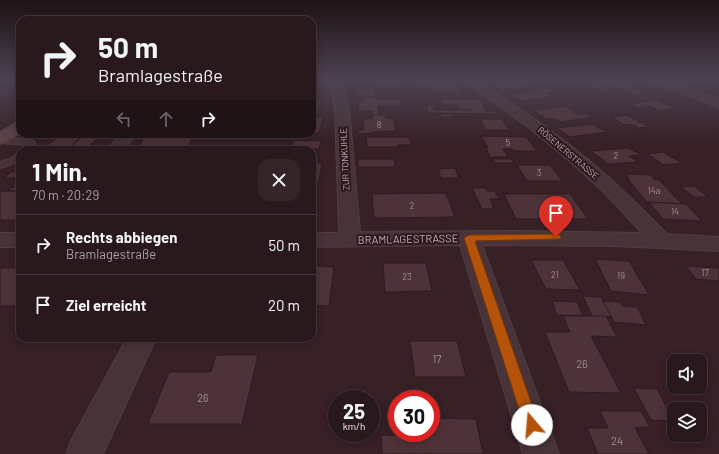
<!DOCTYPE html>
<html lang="de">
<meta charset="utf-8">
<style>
:root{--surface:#29181c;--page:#352529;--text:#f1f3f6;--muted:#a5a0a3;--line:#45373b}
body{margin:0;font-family:Barlow,sans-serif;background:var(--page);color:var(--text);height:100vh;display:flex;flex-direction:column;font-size:15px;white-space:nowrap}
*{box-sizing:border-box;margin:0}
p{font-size:13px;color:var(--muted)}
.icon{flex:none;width:22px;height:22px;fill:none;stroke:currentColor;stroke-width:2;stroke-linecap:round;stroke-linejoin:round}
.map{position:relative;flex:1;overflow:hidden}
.details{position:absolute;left:16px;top:146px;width:300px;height:196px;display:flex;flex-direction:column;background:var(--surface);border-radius:12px;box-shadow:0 2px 10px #0003,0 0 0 1px var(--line)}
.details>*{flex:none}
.banner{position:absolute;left:16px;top:16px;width:300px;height:122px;border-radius:12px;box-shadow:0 2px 10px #0003,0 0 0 1px var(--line);background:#29181c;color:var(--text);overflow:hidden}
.controls{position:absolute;left:667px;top:354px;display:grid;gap:8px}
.controls a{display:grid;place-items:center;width:40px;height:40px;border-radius:8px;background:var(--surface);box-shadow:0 2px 10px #0003,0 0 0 1px var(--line);font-size:20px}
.speed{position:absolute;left:328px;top:390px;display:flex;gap:8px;font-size:20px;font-weight:700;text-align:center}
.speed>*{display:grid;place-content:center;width:52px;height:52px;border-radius:50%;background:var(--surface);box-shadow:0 2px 10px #0003,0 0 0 1px var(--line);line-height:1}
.speed small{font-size:10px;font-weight:400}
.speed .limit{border:6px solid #d22;background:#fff;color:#111}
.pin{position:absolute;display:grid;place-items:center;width:34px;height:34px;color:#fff;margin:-41px -17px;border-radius:50% 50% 50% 0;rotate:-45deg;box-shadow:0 0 4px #0007}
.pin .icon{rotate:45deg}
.me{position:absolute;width:44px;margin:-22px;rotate:342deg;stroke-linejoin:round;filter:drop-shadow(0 0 3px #0008)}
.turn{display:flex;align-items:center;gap:14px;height:84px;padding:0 16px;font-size:18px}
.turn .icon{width:52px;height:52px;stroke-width:2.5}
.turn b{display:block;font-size:28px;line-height:34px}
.lanes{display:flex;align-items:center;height:38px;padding:0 16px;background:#0003;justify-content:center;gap:20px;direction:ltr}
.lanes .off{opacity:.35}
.round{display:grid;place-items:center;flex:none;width:42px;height:42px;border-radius:12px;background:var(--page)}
.overview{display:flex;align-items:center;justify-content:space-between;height:68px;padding:0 16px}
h1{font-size:24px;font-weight:700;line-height:30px}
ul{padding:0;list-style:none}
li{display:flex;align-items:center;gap:12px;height:60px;padding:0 16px;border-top:1px solid var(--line)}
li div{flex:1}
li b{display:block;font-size:15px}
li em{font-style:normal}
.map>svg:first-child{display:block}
</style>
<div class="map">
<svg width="719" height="454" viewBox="0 0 719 454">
<rect width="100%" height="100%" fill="#372026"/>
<path fill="#382232" d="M0,79h20v14l-20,7z"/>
<g fill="#4e3239" stroke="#2e1b20">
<rect x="350" y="79" width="18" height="4"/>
<path d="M412,79h30l2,3 -39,2 -1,-4h8z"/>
<path d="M511,79h11l11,6 -31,5 -10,-6 16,-2 4,2 7,-1z"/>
<path d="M581,79h33l10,3 -15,3 -5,-2h-6l15,10h-10l-14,-10h3z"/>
<path d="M437,83l1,3h19l5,7h-29l-4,-7h-19l-1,-2z"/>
<path d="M621,83l27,10 -15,3 -24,-11z"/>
<path d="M374,84h26l2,3h-27z"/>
<path d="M548,87l9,5 -10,1 6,4 -32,4 -12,-7 28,-3 -4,-2z"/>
<path d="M355,88h20l1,8h-21z"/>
<path d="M365,97h12v2h23l2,7h-24l1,9h-7v-4h-14v-11h7z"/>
<path d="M439,99h40l7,6h-3l2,6h12l2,3 -71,-1 -2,-7h7l1,4h38l-13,-1 -2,-4h-15z"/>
<path d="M312,100h9l-2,10h-7z"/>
<path d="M655,100l20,8 -15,3 -11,-5 -11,2 -9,-4z"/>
<path d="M565,106l13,8 8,-1 7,4 -32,5 -7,-4 -8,1 -13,-9z"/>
<path d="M440,114h13l1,3h-13z"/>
<path d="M372,115h13l1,3h7l3,13 -24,1 1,1 -15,1v-4h6l-1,-11h10z"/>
<path d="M627,115l22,12 -10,1 -8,-4 -6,1 -14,-8z"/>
<path d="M312,117h11l-4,16h-7z"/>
<path d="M480,119h22l7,11h-23z"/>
<path d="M592,124l15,8 -37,5 -13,-9z"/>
<path d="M162,134l-2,4 33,-2 -5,11 -21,1 -1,2h-30l7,-10h-4l4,-5z"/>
<path d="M481,136l45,1 11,14h-23l-2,-2h-9l5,8h-18l-4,-9h2z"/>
<path d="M82,137h17l-9,8h8l-5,5h-27z"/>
<path d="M82,137l-16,13h-25l16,-12z"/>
<path d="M366,137h43l2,8h-13v2h-31z"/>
<path d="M294,140l27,1 -2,8 -29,1z"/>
<path d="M629,148l12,7 -12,1 9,6 -30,2 -17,-13z"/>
<path d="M663,152l19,11 -18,2 -17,-11z"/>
<path d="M358,159h36l1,8h-37z"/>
<path d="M493,159h19l2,4h-19z"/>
<path d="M312,162l10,1 -3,18h-7z"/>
<path d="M517,165h33l12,16h-35z"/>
<path d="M455,168l4,10h-18l-3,-9z"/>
<path d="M11,172h9v6h-16z"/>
<path d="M625,174l26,1 4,5h4l23,24 -35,-2 -20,-24h2z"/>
<path d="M20,182v9h-12z"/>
<path d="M694,186l14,11h-14l-13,-10z"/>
<path d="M472,188h14l1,3h8l4,8h-9l4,9 -12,1z"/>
<path d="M8,191h12l-1,29h-19v-28z"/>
<path d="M446,193l9,24 -81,1 -2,-24z"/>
<path d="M504,194h66l18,25h-72z"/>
<path d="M649,202l37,2 16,17 -39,-2z"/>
<path d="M595,259l34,2 20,34 -38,-4z"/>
<path d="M531,260h32l17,30 -34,-1z"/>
<path d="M383,263h43l6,28 -47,1z"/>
<path d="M312,266l22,1 -5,39 -17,-1z"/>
<path d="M686,266l33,2v13l-23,-2z"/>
<rect x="0" y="268" width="20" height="38"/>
<path d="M583,296l18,1 11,20 -20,-1z"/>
<path d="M552,301l25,1 6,14 -26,-1z"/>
<path d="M603,301l17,1 2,4 15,1 9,18 -32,-3z"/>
<path d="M563,316h43l11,21 -26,-1 30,57 -52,-1 -24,-60h25z"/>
<path d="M410,341h47l9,36h-51z"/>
<path d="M216,355h42l-16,69h-94l21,-52h42z"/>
<path d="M634,388l23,1 17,32 -23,-1z"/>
<path d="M340,397l36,2 -1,36 -29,-2h25v-34h-31z"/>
<path d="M600,411h41l9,16 -15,1 14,26h-51l-11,-26h21z"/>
<path d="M431,418l45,1 7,35h-101l-1,-19 33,1 -1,-3h18z"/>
</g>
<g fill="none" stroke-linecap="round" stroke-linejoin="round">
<defs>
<g id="lane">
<path d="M0,139h24l10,2 2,5 -4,4h-9l4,-5 -27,-2z"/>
<path d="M20,152v7l-5,4 -15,5v-6l9,-3z"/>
</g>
<g id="street">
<path d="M329,79h11l9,30 11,123 156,-1 126,2 -37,-40 -32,-29 -46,-38 -67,-47h13c44,27 87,56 126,90 24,20 46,43 68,65l52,3v14l-102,-5 -135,-1 77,209h-36l-63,-209 -148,2v-14h27l-4,-124z"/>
<path d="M645,79h15l59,20v8l-72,-26z"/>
<path d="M122,134h15l-14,16h-17z"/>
<rect x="0" y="233" width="20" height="14"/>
<path d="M127,338h29l-53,116h-37l5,-13z"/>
</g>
<path id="secondary" d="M20,122v11l-14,9 -6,2v-12l15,-9z"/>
</defs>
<use href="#lane" stroke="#513d41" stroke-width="2"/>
<use href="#street" stroke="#513d41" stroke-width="2"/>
<use href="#secondary" stroke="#513d41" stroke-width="2"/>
<use href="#lane" fill="#473338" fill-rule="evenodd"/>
<use href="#street" fill="#473338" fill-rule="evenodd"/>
<use href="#secondary" fill="#5a4146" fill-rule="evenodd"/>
</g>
<linearGradient id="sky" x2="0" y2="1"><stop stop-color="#1e1215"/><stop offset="0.56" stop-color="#4d4252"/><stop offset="1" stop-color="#4d4252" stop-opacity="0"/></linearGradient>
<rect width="719" height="142" fill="url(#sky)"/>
<path fill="#b45309" stroke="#753606" d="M556,234l4,1 1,2 -1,2 -85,2 64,184 -2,6 -5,2 -6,-2 -2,-6 -60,-187 5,-3z"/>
<g text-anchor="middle" stroke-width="4" stroke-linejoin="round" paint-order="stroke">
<g font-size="9" fill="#a48c92">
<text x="379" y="128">8</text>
<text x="508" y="146">5</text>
<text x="616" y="159">2</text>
<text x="539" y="176">3</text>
<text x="654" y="194">14a</text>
<text x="412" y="209">2</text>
<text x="675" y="215">14</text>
<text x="705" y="276">17</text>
<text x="555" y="278">21</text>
<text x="621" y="279">19</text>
<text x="407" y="280">23</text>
</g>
<g font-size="9" fill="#c4adb2" stroke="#2c191e">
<text transform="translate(568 153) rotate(40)" y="3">RÖSENERSTRASSE</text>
<text transform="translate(345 159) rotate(-93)" y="3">ZUR TONKUHLE</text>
</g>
<g font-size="11" fill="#c4adb2" stroke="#2c191e">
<text transform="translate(408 239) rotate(-1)" y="4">BRAMLAGESTRASSE</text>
</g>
<g font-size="11" fill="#a48c92">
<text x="437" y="363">17</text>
<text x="582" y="368">26</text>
<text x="203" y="402">26</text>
<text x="617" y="445">24</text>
</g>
</g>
</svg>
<div class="controls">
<a><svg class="icon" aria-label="sound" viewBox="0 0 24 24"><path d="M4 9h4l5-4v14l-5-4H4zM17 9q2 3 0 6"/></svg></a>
<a><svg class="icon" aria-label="layers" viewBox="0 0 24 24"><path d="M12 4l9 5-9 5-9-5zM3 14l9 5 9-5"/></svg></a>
</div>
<div class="speed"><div>25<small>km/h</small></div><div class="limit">30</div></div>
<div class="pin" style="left:556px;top:237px;background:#d93025"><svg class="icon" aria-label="arrive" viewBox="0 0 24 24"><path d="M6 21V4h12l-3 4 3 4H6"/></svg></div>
<svg class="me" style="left:532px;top:425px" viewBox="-20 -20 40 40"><circle r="19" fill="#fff"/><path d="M0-13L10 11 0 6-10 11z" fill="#b45309"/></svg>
<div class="banner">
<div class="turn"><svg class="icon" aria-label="right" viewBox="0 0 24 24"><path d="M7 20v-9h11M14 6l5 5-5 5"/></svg><div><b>50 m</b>Bramlagestraße</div></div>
<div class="lanes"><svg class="icon off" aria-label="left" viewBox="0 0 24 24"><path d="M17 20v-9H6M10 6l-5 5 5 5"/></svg><svg class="icon off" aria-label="ahead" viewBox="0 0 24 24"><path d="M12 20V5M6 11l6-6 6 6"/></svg><svg class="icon" aria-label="right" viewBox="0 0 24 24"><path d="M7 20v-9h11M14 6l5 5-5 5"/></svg></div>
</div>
<section class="details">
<div class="overview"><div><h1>1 Min.</h1><p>70 m · 20:29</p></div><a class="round"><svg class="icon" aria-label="close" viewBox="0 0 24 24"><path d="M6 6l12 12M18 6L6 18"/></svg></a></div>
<ul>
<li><svg class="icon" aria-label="right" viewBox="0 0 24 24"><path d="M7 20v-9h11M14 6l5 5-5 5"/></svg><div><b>Rechts abbiegen</b><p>Bramlagestraße</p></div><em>50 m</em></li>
<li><svg class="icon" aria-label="arrive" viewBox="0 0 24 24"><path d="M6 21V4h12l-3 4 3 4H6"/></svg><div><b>Ziel erreicht</b></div><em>20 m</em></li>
</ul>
</section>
</div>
